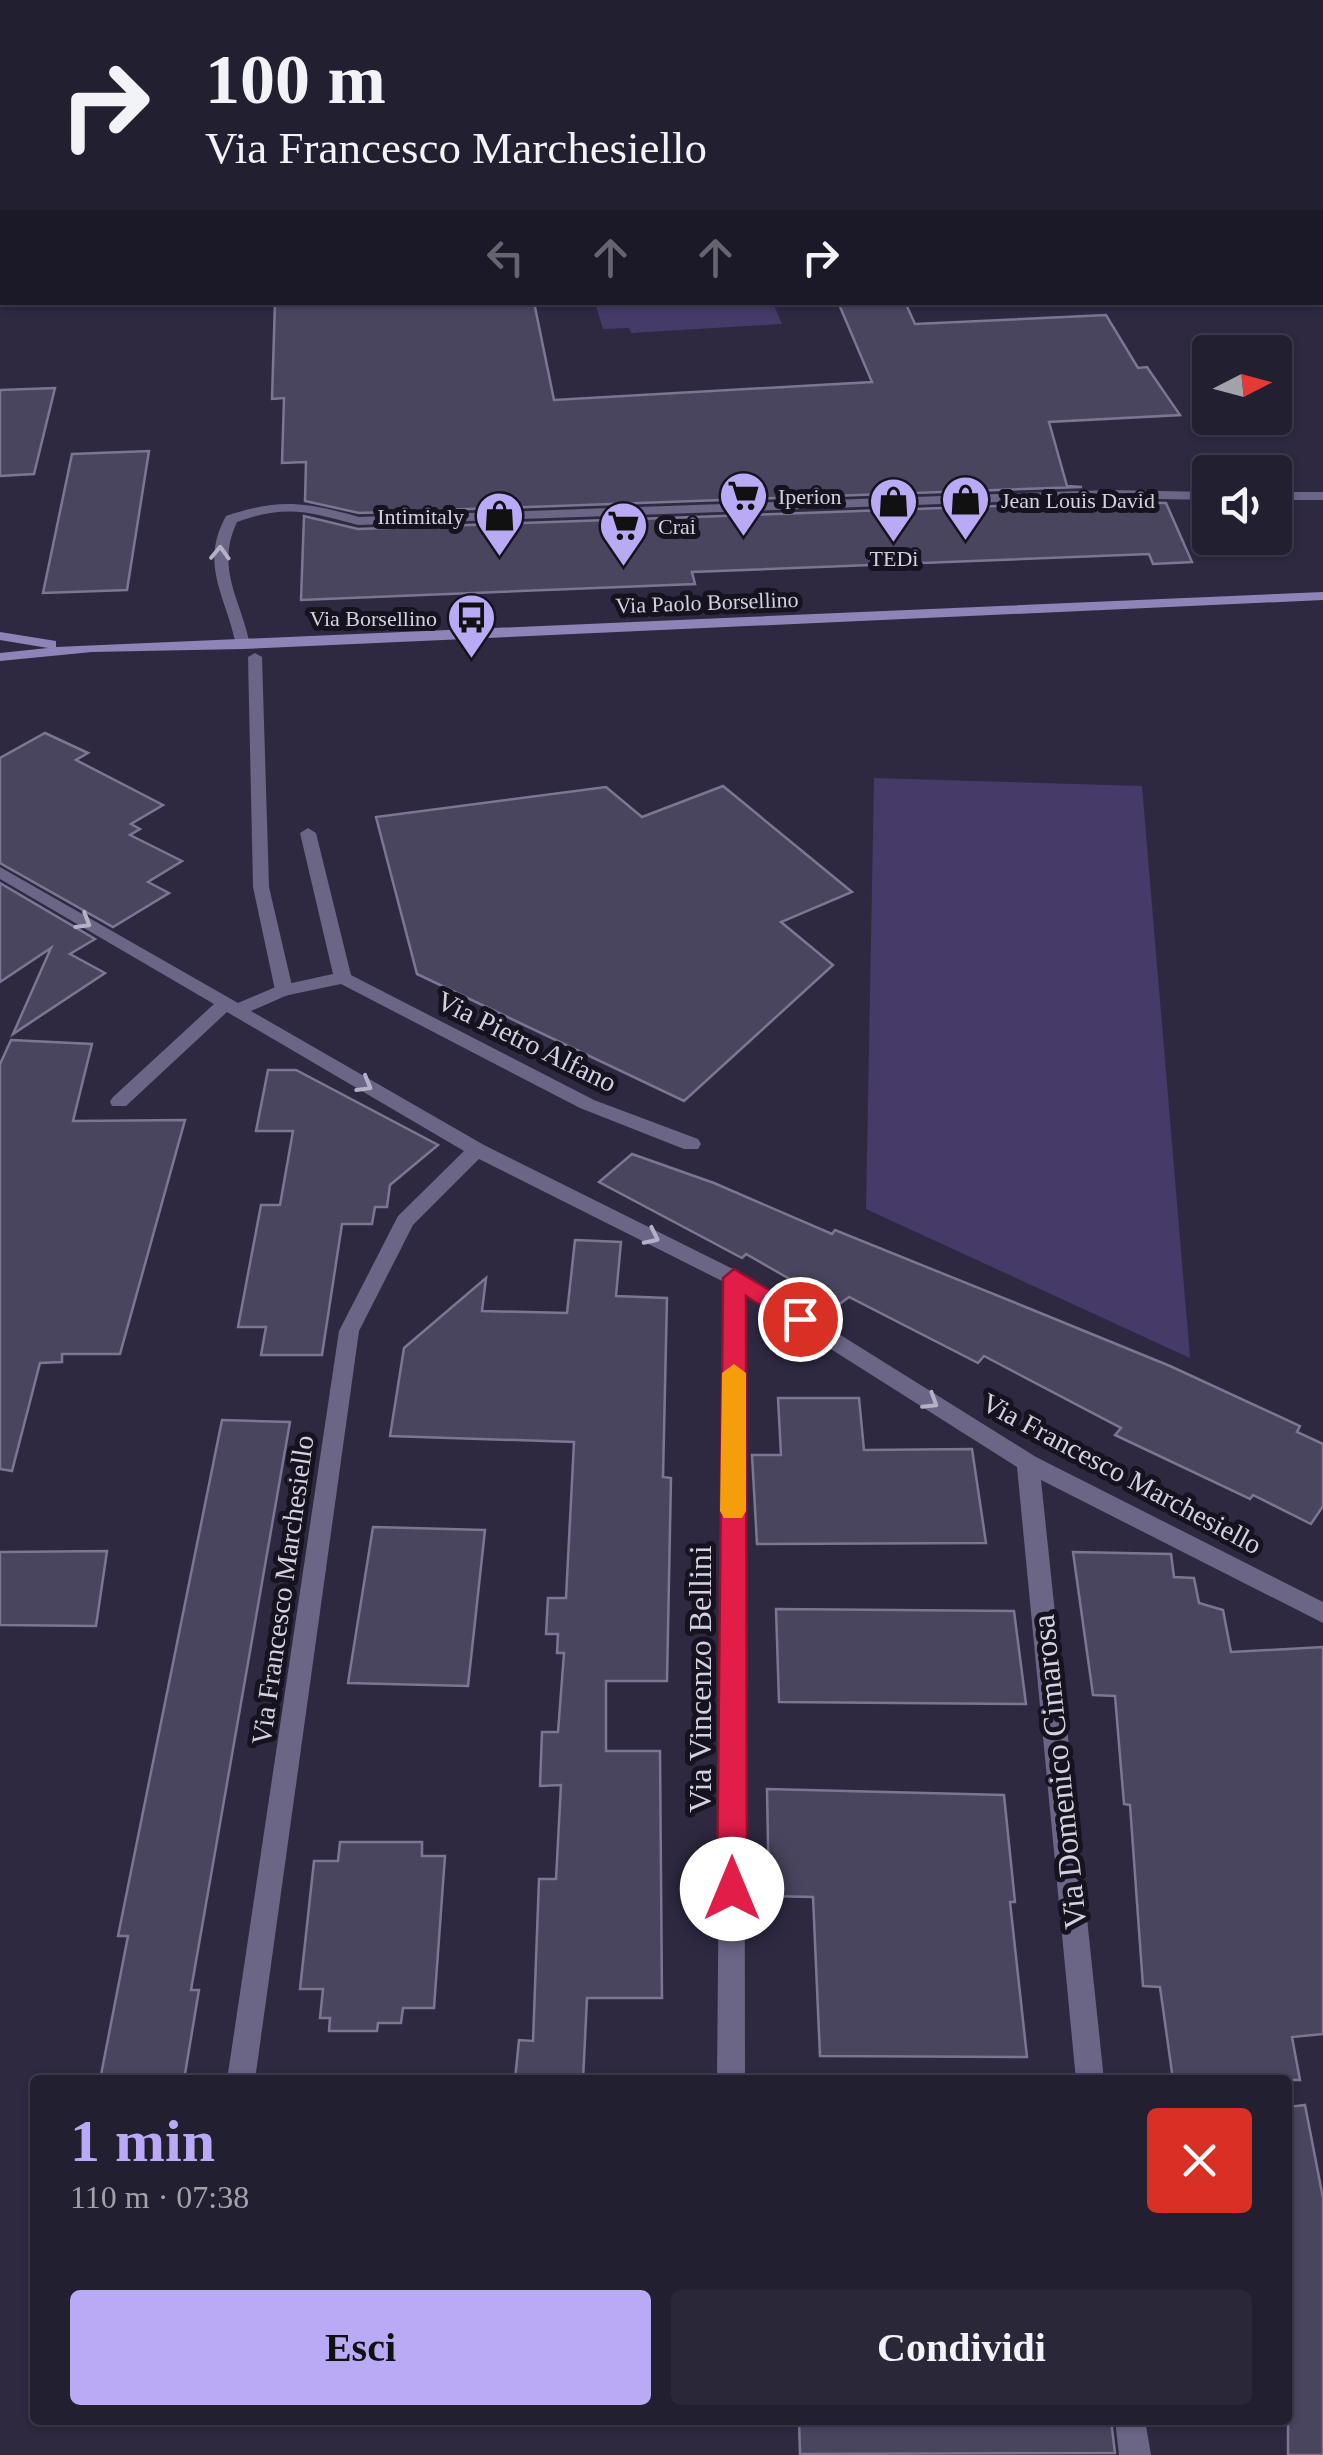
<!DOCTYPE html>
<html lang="it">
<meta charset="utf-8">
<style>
:root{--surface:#221f31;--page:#2a2739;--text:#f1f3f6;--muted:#a2a2ab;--line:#3f3d4d;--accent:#baaaf6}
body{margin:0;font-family:Georgia,serif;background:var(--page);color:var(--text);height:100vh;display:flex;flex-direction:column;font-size:38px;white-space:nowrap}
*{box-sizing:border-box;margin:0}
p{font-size:32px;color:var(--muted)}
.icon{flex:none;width:55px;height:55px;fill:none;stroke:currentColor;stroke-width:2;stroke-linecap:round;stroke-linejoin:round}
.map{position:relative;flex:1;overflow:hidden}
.drawer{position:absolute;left:30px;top:2075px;width:1262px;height:350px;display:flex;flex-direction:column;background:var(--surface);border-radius:10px;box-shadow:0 2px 8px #0004,0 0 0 2px var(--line)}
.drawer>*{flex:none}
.guide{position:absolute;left:0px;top:0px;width:1325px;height:305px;box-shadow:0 2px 8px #0004,0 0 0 2px var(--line);background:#221f31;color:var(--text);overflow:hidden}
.needle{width:65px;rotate:84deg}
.controls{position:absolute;left:1192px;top:335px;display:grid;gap:20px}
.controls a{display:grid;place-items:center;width:100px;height:100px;border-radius:10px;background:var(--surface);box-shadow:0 2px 8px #0004,0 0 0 2px var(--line);font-size:50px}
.pin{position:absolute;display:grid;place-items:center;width:85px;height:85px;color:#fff;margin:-42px;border:5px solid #fff;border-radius:50%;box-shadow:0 2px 10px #0007}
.me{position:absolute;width:110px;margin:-55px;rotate:0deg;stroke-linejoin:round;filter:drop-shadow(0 0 8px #0008)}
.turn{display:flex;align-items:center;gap:35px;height:210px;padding:0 40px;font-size:45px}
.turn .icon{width:130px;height:130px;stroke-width:2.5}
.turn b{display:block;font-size:70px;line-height:85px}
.lanes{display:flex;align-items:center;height:95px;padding:0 40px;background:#0003;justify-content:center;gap:50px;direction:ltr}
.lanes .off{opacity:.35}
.round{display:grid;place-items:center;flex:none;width:105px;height:105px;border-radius:10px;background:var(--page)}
.summary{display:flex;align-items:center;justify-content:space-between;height:170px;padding:0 40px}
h1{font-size:60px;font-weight:800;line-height:75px;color:var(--accent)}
.action{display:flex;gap:20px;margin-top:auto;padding:20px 40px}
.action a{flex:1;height:115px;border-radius:10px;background:var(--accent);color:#111;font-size:40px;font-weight:800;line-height:115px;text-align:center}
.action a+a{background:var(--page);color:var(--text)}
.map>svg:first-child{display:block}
</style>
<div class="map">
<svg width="1323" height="2455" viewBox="0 0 1323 2455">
<rect width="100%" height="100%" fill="#2e2941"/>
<g fill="#453a68">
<path d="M39,0h676v2h-677z"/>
<path d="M595,303h178l9,21 -151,9 -2,-5 -26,1z"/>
<path d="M874,778l268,8 48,572 -324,-149z"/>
</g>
<g fill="#4a455f" stroke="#7c7694" stroke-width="2.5">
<path d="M275,302h259l20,98 318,-18 -34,-80h67l10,22 191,-9 32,53 9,-1 33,48 -131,7 18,64 15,1 -723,26 -54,-12 1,-39 -24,1 2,-65 -12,1z"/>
<path d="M55,388l-21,86 -34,2v-86z"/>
<path d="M149,451l-22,139 -84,3 29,-139z"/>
<path d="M1109,502l57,1 26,59 -39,2 -4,-10 -457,18 3,12 -394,16 3,-84 54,13z"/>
<path d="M45,733l43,20 -12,7 87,45 -32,19 9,5 -10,6 52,26 -34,21 21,11 -56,34 -113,-64v-105z"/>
<path d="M723,786l129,106 -71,30 52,43 -149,136 -267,-127 -41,-157 230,-30 36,30z"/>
<path d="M0,883l95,56 -25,15 35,19 -92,61 38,-86 -51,34z"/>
<path d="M11,1040l81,4 -19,77 112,-1 -65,234h-58v8l-22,1 -28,108 -12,-2v-405z"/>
<path d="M268,1070h28l142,75 -48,40 -3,22h-12l-3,17h-30l-20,131h-61l5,-28h-28l23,-122h19l13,-74h-37z"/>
<path d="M632,1154l82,29 118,51 3,-4 193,78 142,58 130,60 -3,6 26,12v62l-12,18 -58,-29 -3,4 -135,-64 6,-7 -137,-72 -6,7 -129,-66 -12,9 -91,-52 -4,4 -143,-76z"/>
<path d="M575,1240l46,2 -5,54 51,2 -4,179 8,1 -4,203h-61v70h54l2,247h-75l-4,82h-68l4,-40 14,1 6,-162h17l5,-94 -21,1 2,-54h16l6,-79h-7l1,-19h-12l2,-36h18l8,-156 -184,-6 14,-88 82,-70 -4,33 85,2z"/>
<path d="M778,1398h81l5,52 108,-1 14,94 -229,1 -5,-89h29z"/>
<path d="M222,1420l68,2 -99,568h8l-15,90h-84l28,-144h-10z"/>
<path d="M373,1527l112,3 -17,156 -120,-3z"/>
<path d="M107,1551l-11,75 -96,-1v-73z"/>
<path d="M1073,1552l98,2 3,23 20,1 5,25 24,7 8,42 92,-5v387l-31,3 8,43h-127l-13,-93 -17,-1 -13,-181 -6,-1 -9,-108 -22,-1z"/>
<path d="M776,1609l238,2 12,93 -247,-2z"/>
<path d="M767,1789l237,6 11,107h-5l17,155 -207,-1 -7,-159 -44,-1z"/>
<path d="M340,1842h82v14h23l-11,152h-31l-2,15h-23l-1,8h-48l1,-13h-10l3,-29h-23l14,-128h24z"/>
<path d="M1305,2105l18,93v257h-35v-348z"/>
<path d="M799,2420h312l4,33 -315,1z"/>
</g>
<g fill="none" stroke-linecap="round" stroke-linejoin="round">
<g fill="#6b6586" fill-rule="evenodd">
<rect x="1322" y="175" width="1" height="6"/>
<path d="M1109,490l101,2v8l-101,-2 -751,27c-48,-13 -72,-21 -121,-3 -22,47 4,77 13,123l-7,4 -7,-4c-10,-49 -37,-80 -10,-129 53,-18 80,-14 133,1z"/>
<rect x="1275" y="492" width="48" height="8"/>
<path d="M308,828l8,5 35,142 243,125 104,39 3,5 -3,5h-14l-104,-41 -239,-124 -57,12 -6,-2 -3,-4 3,-4 55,-12 -33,-141z"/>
</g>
<g fill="#6b6586" fill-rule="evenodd">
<path d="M831,0h8l1,2h-8z"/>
<path d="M255,653l7,4 7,230 24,103 -9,6 -9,-6 -22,-103 -5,-230z"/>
</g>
<g fill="#6b6586" fill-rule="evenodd">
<path d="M1084,0h68l-69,2z"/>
<path d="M0,867l238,136 40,-17h12l3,4 -3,4 -39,17 233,134 257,128 295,184 287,145v21l-282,-143 63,600h-28l-59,-613 -273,-173 1,786h-28l7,-798 -245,-123 -66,66 -54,106 -104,749h-28l112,-749 59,-115 66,-65 -237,-139 -101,94h-14l-2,-4 2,-4 102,-94 -214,-125z"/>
<path d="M1115,2420h30l6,35h-32z"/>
</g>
<g fill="#8f84b8" fill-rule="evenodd">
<rect x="27" y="0" width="8" height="2"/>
<path d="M2,97v13l-2,1v-13z"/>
<rect x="1322" y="218" width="1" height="6"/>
<path d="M1323,592v8l-1080,49 -151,3 -92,9v-8l48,-5 -48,-8v-8l56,9v6z"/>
</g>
</g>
<defs><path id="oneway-chevron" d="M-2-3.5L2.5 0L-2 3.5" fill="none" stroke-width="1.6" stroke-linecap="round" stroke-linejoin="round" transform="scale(2.5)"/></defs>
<g stroke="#b4b1c6">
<use href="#oneway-chevron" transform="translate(220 553) rotate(-88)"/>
<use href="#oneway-chevron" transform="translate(84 922) rotate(31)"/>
<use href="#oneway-chevron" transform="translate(365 1085) rotate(30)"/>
<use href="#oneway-chevron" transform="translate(652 1237) rotate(26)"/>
<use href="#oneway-chevron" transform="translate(931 1402) rotate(32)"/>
</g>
<path fill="#e11d48" stroke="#92132f" stroke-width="2.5" d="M734,1269l74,44 3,6 -11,9 -9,-3 -45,-29 1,593 -5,9 -10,4 -11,-4 -4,-9 6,-611z"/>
<path fill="#f59e0b" d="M734,1364l12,9v138l-4,7h-18l-4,-7 2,-138z"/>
<defs>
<symbol id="supermarket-pin" viewBox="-11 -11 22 30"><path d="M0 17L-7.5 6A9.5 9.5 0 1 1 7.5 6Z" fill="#baaaf6" stroke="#16131f"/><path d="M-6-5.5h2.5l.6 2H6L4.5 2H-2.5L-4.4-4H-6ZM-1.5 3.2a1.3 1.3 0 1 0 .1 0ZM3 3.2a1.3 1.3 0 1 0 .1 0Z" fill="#111"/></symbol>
<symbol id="shop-pin" viewBox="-11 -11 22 30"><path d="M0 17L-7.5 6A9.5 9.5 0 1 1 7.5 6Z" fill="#baaaf6" stroke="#16131f"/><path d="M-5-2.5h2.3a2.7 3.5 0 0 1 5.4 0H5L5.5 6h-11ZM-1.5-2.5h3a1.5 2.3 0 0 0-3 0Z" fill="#111"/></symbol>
<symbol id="bus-pin" viewBox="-11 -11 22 30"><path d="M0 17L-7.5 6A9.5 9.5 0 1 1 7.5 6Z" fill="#baaaf6" stroke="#16131f"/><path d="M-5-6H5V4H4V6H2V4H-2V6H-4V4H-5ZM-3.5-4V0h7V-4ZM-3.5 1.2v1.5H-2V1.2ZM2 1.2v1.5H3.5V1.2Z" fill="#111"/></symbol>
</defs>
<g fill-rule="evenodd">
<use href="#supermarket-pin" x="716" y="468" width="55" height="75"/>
<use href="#shop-pin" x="938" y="472" width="55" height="75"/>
<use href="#shop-pin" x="866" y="474" width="55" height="75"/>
<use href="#shop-pin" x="472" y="488" width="55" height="75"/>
<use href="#supermarket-pin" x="596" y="498" width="55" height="75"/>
<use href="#bus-pin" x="444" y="590" width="55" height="75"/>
</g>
<g text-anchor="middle" stroke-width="10" stroke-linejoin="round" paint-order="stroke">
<g font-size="22" fill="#d3d1e1" stroke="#16131f" text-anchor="start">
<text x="778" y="504">Iperion</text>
<text x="1001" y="508">Jean Louis David</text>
<text x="464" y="524" text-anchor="end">Intimitaly</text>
<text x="658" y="534">Crai</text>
<text x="894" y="566" text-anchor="middle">TEDi</text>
<text x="437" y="626" text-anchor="end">Via Borsellino</text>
</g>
<g font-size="22" fill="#d3d1e1" stroke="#16131f">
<text transform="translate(707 602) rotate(-2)" y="8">Via Paolo Borsellino</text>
</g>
<g font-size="28" fill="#d3d1e1" stroke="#16131f">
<text transform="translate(527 1041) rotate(26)" y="10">Via Pietro Alfano</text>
<text transform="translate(1122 1473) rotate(28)" y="10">Via Francesco Marchesiello</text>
<text transform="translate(282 1590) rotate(-82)" y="10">Via Francesco Marchesiello</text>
</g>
<g font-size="32" fill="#d3d1e1" stroke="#16131f">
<text transform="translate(700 1679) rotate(-90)" y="11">Via Vincenzo Bellini</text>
<text transform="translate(1059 1772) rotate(-96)" y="11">Via Domenico Cimarosa</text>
</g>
</g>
</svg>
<div class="controls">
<a><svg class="needle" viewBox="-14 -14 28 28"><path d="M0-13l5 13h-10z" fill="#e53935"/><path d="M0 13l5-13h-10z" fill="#a2a2ab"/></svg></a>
<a><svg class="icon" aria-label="sound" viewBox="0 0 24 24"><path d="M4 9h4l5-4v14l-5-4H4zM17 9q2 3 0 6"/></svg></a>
</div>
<div class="pin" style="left:800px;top:1319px;background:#d93025"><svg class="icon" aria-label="arrive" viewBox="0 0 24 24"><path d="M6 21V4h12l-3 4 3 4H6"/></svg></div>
<svg class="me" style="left:732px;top:1889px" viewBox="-20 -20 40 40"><circle r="19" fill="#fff"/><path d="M0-13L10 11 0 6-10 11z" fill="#e11d48"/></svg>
<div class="guide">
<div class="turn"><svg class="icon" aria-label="right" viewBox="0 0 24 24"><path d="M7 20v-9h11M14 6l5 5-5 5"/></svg><div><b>100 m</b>Via Francesco Marchesiello</div></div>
<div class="lanes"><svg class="icon off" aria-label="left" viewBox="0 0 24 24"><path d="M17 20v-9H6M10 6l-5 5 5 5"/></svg><svg class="icon off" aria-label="ahead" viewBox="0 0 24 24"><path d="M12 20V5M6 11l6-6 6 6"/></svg><svg class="icon off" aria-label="ahead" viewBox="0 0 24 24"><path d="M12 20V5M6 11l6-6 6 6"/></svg><svg class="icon" aria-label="right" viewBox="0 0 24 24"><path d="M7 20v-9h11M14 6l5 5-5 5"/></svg></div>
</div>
<section class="drawer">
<div class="summary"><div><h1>1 min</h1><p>110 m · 07:38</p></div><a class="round" style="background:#d93025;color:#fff"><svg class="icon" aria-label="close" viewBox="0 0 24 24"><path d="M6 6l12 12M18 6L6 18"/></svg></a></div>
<div class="action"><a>Esci</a><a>Condividi</a></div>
</section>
</div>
